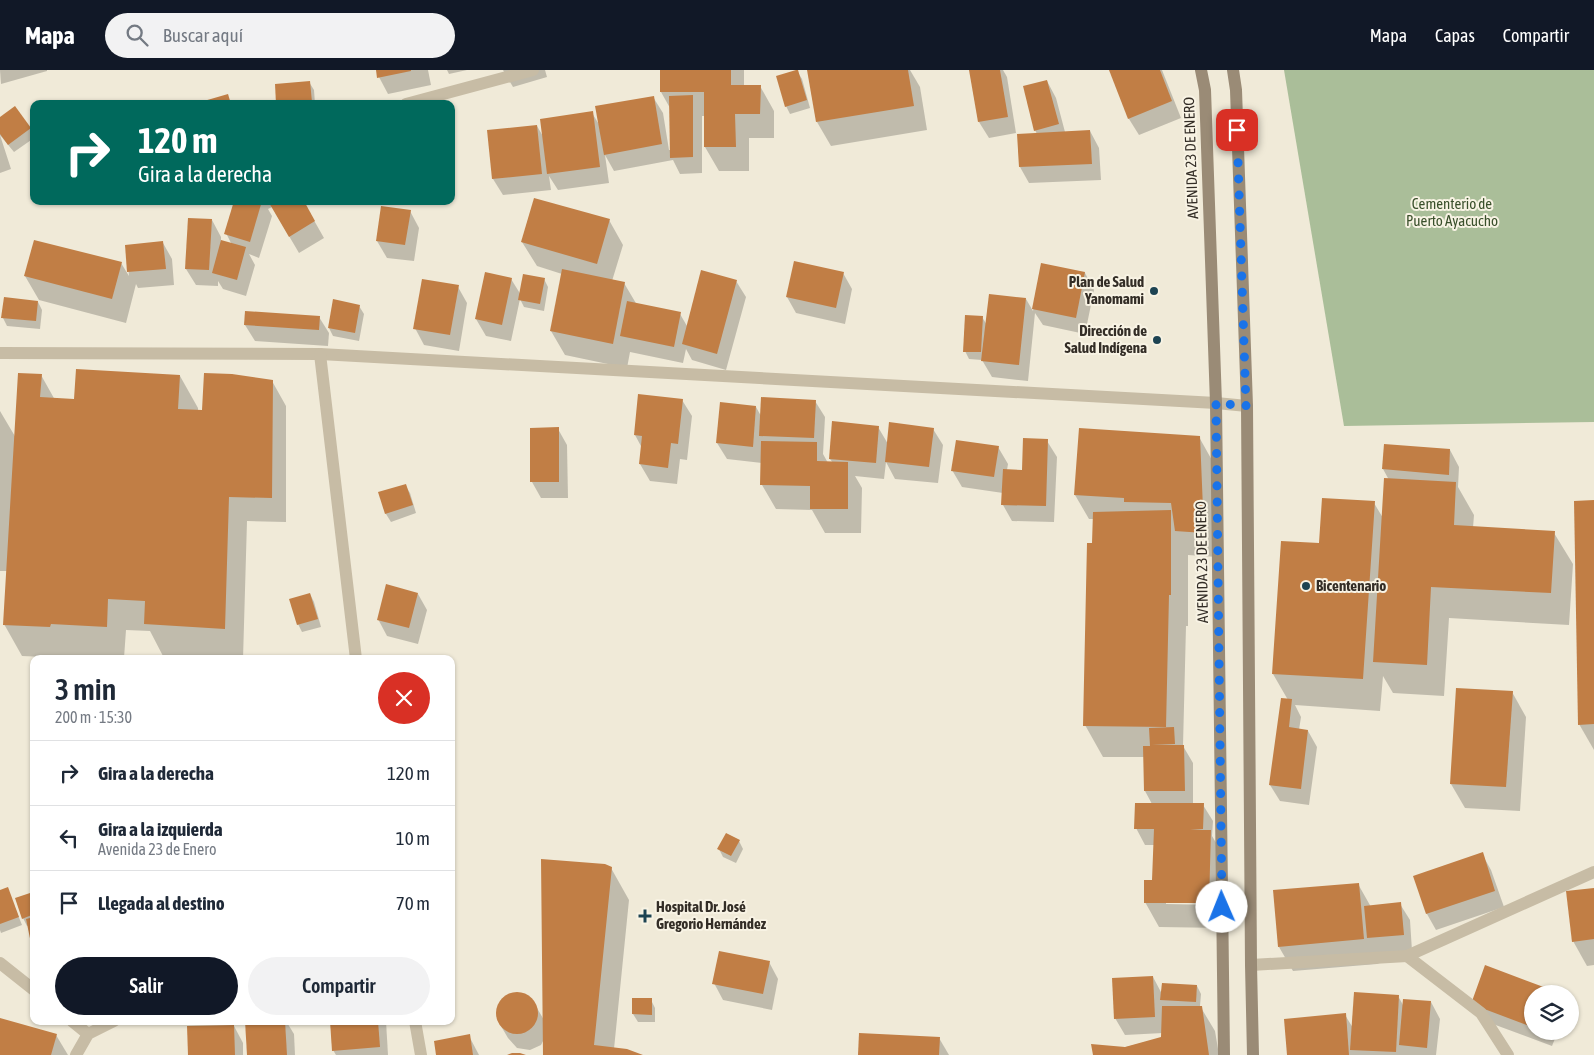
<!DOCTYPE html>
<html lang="es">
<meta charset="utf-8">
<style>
:root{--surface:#fff;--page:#f2f2f3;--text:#1f2937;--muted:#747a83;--line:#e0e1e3;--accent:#111827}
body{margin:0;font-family:"Asap Condensed",sans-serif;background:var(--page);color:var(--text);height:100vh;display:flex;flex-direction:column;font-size:19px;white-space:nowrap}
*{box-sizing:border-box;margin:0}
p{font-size:16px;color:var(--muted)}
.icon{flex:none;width:28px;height:28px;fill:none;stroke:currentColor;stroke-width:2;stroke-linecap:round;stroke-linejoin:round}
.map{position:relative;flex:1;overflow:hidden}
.sheet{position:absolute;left:30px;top:585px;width:425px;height:370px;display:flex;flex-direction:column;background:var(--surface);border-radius:10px;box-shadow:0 1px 4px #0004}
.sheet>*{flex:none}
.hud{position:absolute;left:30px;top:30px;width:425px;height:105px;border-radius:10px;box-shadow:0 1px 4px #0004;background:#00695c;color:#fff;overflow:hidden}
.buttons{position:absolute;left:1524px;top:915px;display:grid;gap:10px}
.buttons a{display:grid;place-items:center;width:55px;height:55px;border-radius:50%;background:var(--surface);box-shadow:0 1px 4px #0004;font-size:25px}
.pin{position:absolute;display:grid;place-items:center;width:42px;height:42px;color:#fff;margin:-21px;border-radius:10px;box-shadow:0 2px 8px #0006}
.me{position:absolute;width:55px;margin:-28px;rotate:359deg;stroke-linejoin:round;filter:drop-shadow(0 0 4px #0008)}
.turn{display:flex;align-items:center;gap:18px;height:105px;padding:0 25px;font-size:22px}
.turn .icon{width:65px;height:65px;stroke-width:2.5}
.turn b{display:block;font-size:35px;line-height:42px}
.round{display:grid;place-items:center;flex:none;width:52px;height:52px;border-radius:26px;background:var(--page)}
.headline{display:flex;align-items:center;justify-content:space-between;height:85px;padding:0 25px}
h1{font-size:30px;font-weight:600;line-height:38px}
.primary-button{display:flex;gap:10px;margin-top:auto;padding:10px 25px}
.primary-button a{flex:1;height:58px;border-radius:30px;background:var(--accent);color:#fff;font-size:20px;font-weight:600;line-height:58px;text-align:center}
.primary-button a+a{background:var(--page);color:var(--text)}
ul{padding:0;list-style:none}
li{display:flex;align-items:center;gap:15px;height:65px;padding:0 25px;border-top:1px solid var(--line)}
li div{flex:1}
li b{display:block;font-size:19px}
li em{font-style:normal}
header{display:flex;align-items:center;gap:30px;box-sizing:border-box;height:70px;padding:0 25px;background:var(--accent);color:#fff}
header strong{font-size:24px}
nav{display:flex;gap:28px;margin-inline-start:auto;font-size:18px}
.search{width:350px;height:45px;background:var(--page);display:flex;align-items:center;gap:12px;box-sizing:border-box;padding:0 18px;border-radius:28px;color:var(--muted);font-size:19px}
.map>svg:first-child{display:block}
</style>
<header>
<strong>Mapa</strong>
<div class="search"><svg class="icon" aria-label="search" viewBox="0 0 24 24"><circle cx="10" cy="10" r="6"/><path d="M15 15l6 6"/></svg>Buscar aquí</div>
<nav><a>Mapa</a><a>Capas</a><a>Compartir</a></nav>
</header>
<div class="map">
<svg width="1594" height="985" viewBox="0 0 1594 985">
<rect width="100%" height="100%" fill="#f0ead8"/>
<path fill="#aabe99" d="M1284,0h310v352l-250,4z"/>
<g fill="#0003" fill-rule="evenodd">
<path d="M0,0h47v1l-46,13z"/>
<path d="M377,0h51l3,15 -43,9 -9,-17z"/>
<path d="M447,0h20l-18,4z"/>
<path d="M503,0h42l2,7 -34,10z"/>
<path d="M661,0h83v16h16l14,25v27h-25v33h-30l-14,-24v-31h-3v57l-22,1 -7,-14 -59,11 -9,-16 4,28 -51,7 -9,-14 2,14 -48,5 -10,-16 -5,-48 49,-5 7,12 48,-25 8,13 53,-29 10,16 6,37h2l-1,-42 -9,-16z"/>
<path d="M808,0h102l10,17 7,43 -96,16 -14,-24z"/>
<path d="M971,0h32l4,7 9,56 -27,5 -10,-16z"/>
<path d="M1110,0h52l19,48 -42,17 -10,-16z"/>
<path d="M797,1l5,8 8,29 -20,6 -4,-8z"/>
<path d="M1047,11l9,17 9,34 25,-1 9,17 2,32 -72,3 -9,-16 17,-33 -2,-4z"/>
<path d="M309,12l5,8 1,14h-38z"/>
<path d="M15,38l15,21 4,9 -20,14 -14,-17 11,34 -11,4v-54z"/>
<path d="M235,131h68l21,37 -25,15 -27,-46 -4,2 4,7 -13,42 -10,-4 6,11 -9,31 -23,-7 -5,-8v5l-22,-1 -10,-16 26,-49 9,17v4l11,4 -6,-12z"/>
<path d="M382,137l28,4 9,17 -5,33 -27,-3 -10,-17z"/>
<path d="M609,150l14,25 -11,36 12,2 13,22 43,9 7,12 49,-45 10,16 -20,73 -34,-10 -6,-11 -3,14 -53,-11 -3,16 -62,-13 -14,-24 11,-57 -25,-8 -15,-24z"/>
<path d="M163,173l9,16 2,26 -36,3 -2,-4 -10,39 -87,-23 -14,-24 96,-13 8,13 -3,-30z"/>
<path d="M1042,195l43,8 9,17 -9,44 -42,-9 -8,-12 -7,68 -36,-4 -10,-17 -13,-1 -4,-8 17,-34 5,8 39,-26 7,12z"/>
<path d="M843,203l9,16 -7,35 -49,-11 -9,-16z"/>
<path d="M511,209l10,16 23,-16 4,8 -4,24 -20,-4 -4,-8 -9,42 -25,-5 -10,-17z"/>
<path d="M458,217l9,16 -8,48 -35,-6 -9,-17z"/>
<path d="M38,232l4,8 -2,19 -33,-3 -4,-8z"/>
<path d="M359,236l5,8 -5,27 -26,-5 -4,-8z"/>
<path d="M319,247l10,16 -1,13 -73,-5 -10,-16z"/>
<path d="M41,305l14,25 20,1 105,-25 18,32v3l5,1 69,-31 14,25v116l-39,-1 -4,138 -80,-3 -13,-25 -24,-1 -2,28 -56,-3v3l-46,-2 -18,-32 3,-53h-7v-160l16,27z"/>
<path d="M682,330l10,16 -5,44 -7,-1 -3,25 -27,-3 -10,-17 2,-16 -7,-13z"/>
<path d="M815,331l10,16 -2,37 5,9h5l-3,-4 48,-32 10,17 45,-15 10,16 -5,38 -43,-4 -9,-17 -2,17 -29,-3 7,12 -1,45h-36l-13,-23 -36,-1 -14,-24v-22l-35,-4 -10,-16 39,-36 5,9z"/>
<path d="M558,359l9,16 1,53h-27l-9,-16z"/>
<path d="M1199,367l14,25 4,95 -29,-2v71h-2l-3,120 10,17v41l10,1 10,16 -1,15 12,20 -1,72 -64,-1 -14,-25 8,-21 1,-36h-9l-9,-17 16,-24 -7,-13v-34h-42l-18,-32 9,-206h-5l-14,-24zM1166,832h50l-1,3 -49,-1z"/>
<path d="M1047,371l10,16 -3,65 -42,-1 -9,-16v-12l-41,-6 -10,-17 46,-23 10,17 -1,6 17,1z"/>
<path d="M1385,375l65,5 9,17 -1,20 16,28 -1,13 81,5 19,31 -4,61 -120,-7 -5,78 -51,-3 -10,-17 -3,35 -85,-6 6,12 -2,13 9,1 9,16 -8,58 -29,-4 -10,-16 18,-85 -15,-26 47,-130 54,-41 9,15 6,-38 -6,-11z"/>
<path d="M405,415l5,8 6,20 -25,9 -5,-8 -6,-21z"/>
<path d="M1594,431v249l-15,-26z"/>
<path d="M310,524l4,8 7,25 -19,5 -4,-8z"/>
<path d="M418,524l9,16 -9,34 -31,-8 -9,-17z"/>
<path d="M1512,622l14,25 -6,94 -55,-3 -14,-24z"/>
<path d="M739,771l4,8 -7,14 -13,-6 -4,-8z"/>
<path d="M1482,784l9,16 13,37 -68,23 -9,-16 -12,-37z"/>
<path d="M611,798l18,32 -15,149 26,6h-96v-16l-3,6 -11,5 -13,-2 -9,-10 -10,-17 -1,-7 4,-13 11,-7 13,1 9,8 10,17z"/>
<path d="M1358,814l13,23 29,-3 10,16 2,31 -35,13 -84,7 -14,-24z"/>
<path d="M7,818l15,37 -21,8 -1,-3v-39z"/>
<path d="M1594,819v76l-7,1 -14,-25z"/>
<path d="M30,825l4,7v50l-5,-26h-2l-4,-8z"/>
<path d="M769,892l9,17 -6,31 -49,-10 -9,-17z"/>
<path d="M1153,907l9,17 35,-8 4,8 -1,12 15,25 4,24h-125l68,-17 1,-5 -38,2 -10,-17z"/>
<path d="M1532,924v37h26l-6,15 -70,-26 -10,-16z"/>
<path d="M1398,926l5,9 28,-3 9,17 -4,36h-148l57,-40 8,13z"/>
<path d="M651,930l4,8v14h-17l-5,-8z"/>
<path d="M0,950l56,15 12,20h-68z"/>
<path d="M247,951h39l8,13 1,21h-47z"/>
<path d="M331,951h55l2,34h-52l-3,-5z"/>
<path d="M234,956l9,17v12h-54z"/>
<path d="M469,966l10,19h-42z"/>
<path d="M939,968l10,17h-90z"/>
</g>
<g fill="#c17e45">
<path d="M376,0h35v1l-34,7z"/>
<path d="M660,0h71v15h30l-1,29h-25l1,33h-32v-55h-44z"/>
<path d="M796,0h2l9,30 -22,7 -9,-31z"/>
<path d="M807,0h101l6,36 -98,16z"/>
<path d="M969,0h31l8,47 -30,5z"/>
<path d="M1109,0h51l12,31 -44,18z"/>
<path d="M1047,10l12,44 -25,7 -11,-45z"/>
<path d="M310,11l2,21 -36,2 -1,-20z"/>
<path d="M228,24l3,10h-34v-1z"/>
<path d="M693,25v62l-23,1 -1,-62z"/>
<path d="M654,26l8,48 -58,11 -9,-49z"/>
<path d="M15,36l16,22 -23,17 -8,-11v-17z"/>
<path d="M593,41l7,56 -53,7 -7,-55z"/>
<path d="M537,55l5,49 -50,5 -5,-49z"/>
<path d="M1090,60l2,34 -73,3 -2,-33z"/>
<path d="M534,128l76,21 -13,45 -76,-22z"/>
<path d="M234,131h28l-12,41 -26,-8z"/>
<path d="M268,131h36l11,20 -26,16z"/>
<path d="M381,136l30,4 -6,35 -29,-4z"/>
<path d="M188,148l24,1 -3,51 -24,-1z"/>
<path d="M34,170l88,22 -10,37 -88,-23z"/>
<path d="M221,170l25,7 -9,33 -25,-7z"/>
<path d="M163,171l3,28 -39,3 -2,-27z"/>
<path d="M794,191l50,11 -8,36 -50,-11z"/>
<path d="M1041,193l44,9 -9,46 -44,-9z"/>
<path d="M562,199l63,13 -12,62 -63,-13z"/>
<path d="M701,200l36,10 -20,74 -35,-10z"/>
<path d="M485,202l27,6 -10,47 -27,-6z"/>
<path d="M523,204l22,4 -5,26 -22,-4z"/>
<path d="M422,209l37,6 -9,50 -37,-6z"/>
<path d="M989,224l37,4 -7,67 -38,-4z"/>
<path d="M4,227l34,4 -2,20 -35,-3z"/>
<path d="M333,229l27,6 -5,28 -27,-5z"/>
<path d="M627,231l54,11 -7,35 -54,-11z"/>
<path d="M245,241l75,5 -1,14 -75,-5z"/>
<path d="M965,245l18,1 -2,36h-18z"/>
<path d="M76,299l104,6 -2,34 24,1 2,-37 28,1 41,6 -1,118 -43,-1 -4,132 -81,-5 1,-23 -37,-2 -1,28 -56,-3 -1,3 -47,-2 15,-252 24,1 -2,23 34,2z"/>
<path d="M638,324l45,5 -5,45 -7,-1 -3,25 -29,-4 3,-28 -8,-1z"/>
<path d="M761,327l55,3 -2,38 -55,-2z"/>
<path d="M720,332l36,4 -3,41 -37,-4z"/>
<path d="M832,351l47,5 -3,37 -47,-4z"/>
<path d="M889,352l45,6 -5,39 -44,-5z"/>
<path d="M559,357v55h-29v-54z"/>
<path d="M1079,358l121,8 4,97 -29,-2 -4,-28 -47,-1v-4l-50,-3z"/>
<path d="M1023,368l25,1 -2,67 -45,-1 2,-36 19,1z"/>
<path d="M956,370l43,6 -5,31 -43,-6z"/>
<path d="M761,371l56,1v19l31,1v47h-38v-23l-50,-1z"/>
<path d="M1384,374l66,5 -1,26 -67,-6z"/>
<path d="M1384,408l72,4 -2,43 101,6 -4,62 -120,-6 -4,78 -54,-3z"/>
<path d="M406,414l7,21 -28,9 -7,-22z"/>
<path d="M1322,428l53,3 -12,178 -91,-5 9,-133 38,2z"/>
<path d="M1594,430v224l-16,1 -4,-224z"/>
<path d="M1171,440v85h-2l-3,132 -83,-1 4,-183h5l1,-31z"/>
<path d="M386,514l32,9 -9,35 -32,-8z"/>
<path d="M310,523l8,26 -21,6 -8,-26z"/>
<path d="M1456,618l57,3 -7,96 -56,-3z"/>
<path d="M1281,628l11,1 -3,28 19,3 -7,59 -32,-4z"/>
<path d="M1174,657l1,17 -23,1h32l1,46h-41l-1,-45h7l-1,-18z"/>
<path d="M1135,733h69l-1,26 -13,1h21l-2,73h-65v-23h8l2,-51h-20z"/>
<path d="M726,763l14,7 -9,16 -14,-7z"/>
<path d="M1483,782l12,39 -69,23 -13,-38z"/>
<path d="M541,789l64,5 7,3 -18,178 33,4 16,6h-100z"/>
<path d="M1359,813l5,56 -86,8 -5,-57z"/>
<path d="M8,817l11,30 -19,7v-34z"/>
<path d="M1594,818v51l-22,3 -6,-51z"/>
<path d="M30,823l4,11v10l-12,5 -7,-21z"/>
<path d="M1401,832l3,33 -37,3 -3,-32z"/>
<path d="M34,847v36h-1l-7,-34z"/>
<path d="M719,881l51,10 -7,33 -51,-10z"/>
<path d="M1485,895l72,27v2h-25v33l-61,-23z"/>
<path d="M1153,906l2,41 -41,2 -2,-41z"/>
<path d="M1162,913l35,2 -1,17 -36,-2z"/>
<circle cx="517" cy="943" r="21"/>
<path d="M1354,922l45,3 -3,57 -46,-2z"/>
<path d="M632,928h20v17l-20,-1z"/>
<path d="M1403,929l28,2 -4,47 -28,-3z"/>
<path d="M1162,936h40l7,49h-116l-2,-11 34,3 36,-10z"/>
<path d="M1346,943l3,42h-62l-3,-36z"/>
<path d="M0,948l57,16 -6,21h-51z"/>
<path d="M245,951h40l2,34h-40z"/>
<path d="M330,951h48l2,26 -48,4z"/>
<path d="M234,955l1,30h-47l-1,-29z"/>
<path d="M859,963l81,4 -1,18h-81z"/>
<path d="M470,964l3,21h-37l-2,-14z"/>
<path d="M512,983h8l6,2h-19z"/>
</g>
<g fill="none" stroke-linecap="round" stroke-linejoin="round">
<g stroke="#c7bca5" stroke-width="12">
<path d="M406,34l127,-34"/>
<path d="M0,283l320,1 896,49 31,3"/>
<path d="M320,284l36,305"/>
<path d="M1407,886l74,57 27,42"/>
<path d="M0,893l34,27"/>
<path d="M1251,895l156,-9 187,-84"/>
<path d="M72,951l16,13"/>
<path d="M415,951l6,34"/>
<path d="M76,985l12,-21 26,-13"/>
</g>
<g stroke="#9a8b76" stroke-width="12">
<path d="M1201,0l4,20 11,313 8,652"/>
<path d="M1233,0l3,20 11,316 4,559 2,90"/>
</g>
</g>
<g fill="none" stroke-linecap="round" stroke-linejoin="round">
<path stroke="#1a73e8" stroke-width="9" stroke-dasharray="0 16.2" d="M1222,837l-6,-504 30,3 -9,-276"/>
</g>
<g fill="#1d4352" stroke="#f8f3e4" stroke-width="2">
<circle cx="1154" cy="221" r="5"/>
<circle cx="1157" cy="270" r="5"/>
<circle cx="1306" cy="516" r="5"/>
<path d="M642.5 838.5h5v5h5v5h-5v5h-5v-5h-5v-5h5z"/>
</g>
<g text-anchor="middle" stroke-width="4" stroke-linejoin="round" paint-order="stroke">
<g font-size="15" fill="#332d26" stroke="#f8f3e4">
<text transform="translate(1191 88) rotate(-92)" y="5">AVENIDA 23 DE ENERO</text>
<text transform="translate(1202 492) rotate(-91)" y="5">AVENIDA 23 DE ENERO</text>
</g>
<g font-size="15" fill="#3a502b" stroke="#f8f3e4">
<text x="1452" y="139">Cementerio de<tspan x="1452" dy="17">Puerto Ayacucho</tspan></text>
</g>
<g font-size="15" font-weight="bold" fill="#332d26" stroke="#f8f3e4" text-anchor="end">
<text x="1144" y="217">Plan de Salud<tspan x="1144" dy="17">Yanomami</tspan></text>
<text x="1147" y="266">Dirección de<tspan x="1147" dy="17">Salud Indígena</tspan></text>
<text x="1316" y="521" text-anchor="start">Bicentenario</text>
<text x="656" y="842" text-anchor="start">Hospital Dr. José<tspan x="656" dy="17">Gregorio Hernández</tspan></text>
</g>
</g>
</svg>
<div class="buttons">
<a><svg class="icon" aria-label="layers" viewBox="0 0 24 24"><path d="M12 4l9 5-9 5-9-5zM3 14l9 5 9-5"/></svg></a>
</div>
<div class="pin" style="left:1237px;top:60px;background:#d93025"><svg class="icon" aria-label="arrive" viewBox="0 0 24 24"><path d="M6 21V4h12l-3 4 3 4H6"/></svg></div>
<svg class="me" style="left:1222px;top:837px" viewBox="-20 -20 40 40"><circle r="19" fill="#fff"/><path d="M0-13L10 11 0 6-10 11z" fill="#1a73e8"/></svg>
<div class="hud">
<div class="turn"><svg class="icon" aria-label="right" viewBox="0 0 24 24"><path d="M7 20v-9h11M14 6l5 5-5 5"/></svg><div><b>120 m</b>Gira a la derecha</div></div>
</div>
<section class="sheet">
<div class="headline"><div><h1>3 min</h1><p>200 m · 15:30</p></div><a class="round" style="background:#d93025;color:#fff"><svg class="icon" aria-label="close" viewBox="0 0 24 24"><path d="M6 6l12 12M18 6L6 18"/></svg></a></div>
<ul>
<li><svg class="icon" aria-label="right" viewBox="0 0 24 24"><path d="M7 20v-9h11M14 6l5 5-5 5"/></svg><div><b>Gira a la derecha</b></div><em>120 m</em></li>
<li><svg class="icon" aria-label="left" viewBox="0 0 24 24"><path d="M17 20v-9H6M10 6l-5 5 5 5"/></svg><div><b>Gira a la izquierda</b><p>Avenida 23 de Enero</p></div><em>10 m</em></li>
<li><svg class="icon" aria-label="arrive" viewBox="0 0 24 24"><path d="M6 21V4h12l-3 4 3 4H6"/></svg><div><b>Llegada al destino</b></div><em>70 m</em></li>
</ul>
<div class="primary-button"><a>Salir</a><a>Compartir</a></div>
</section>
</div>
